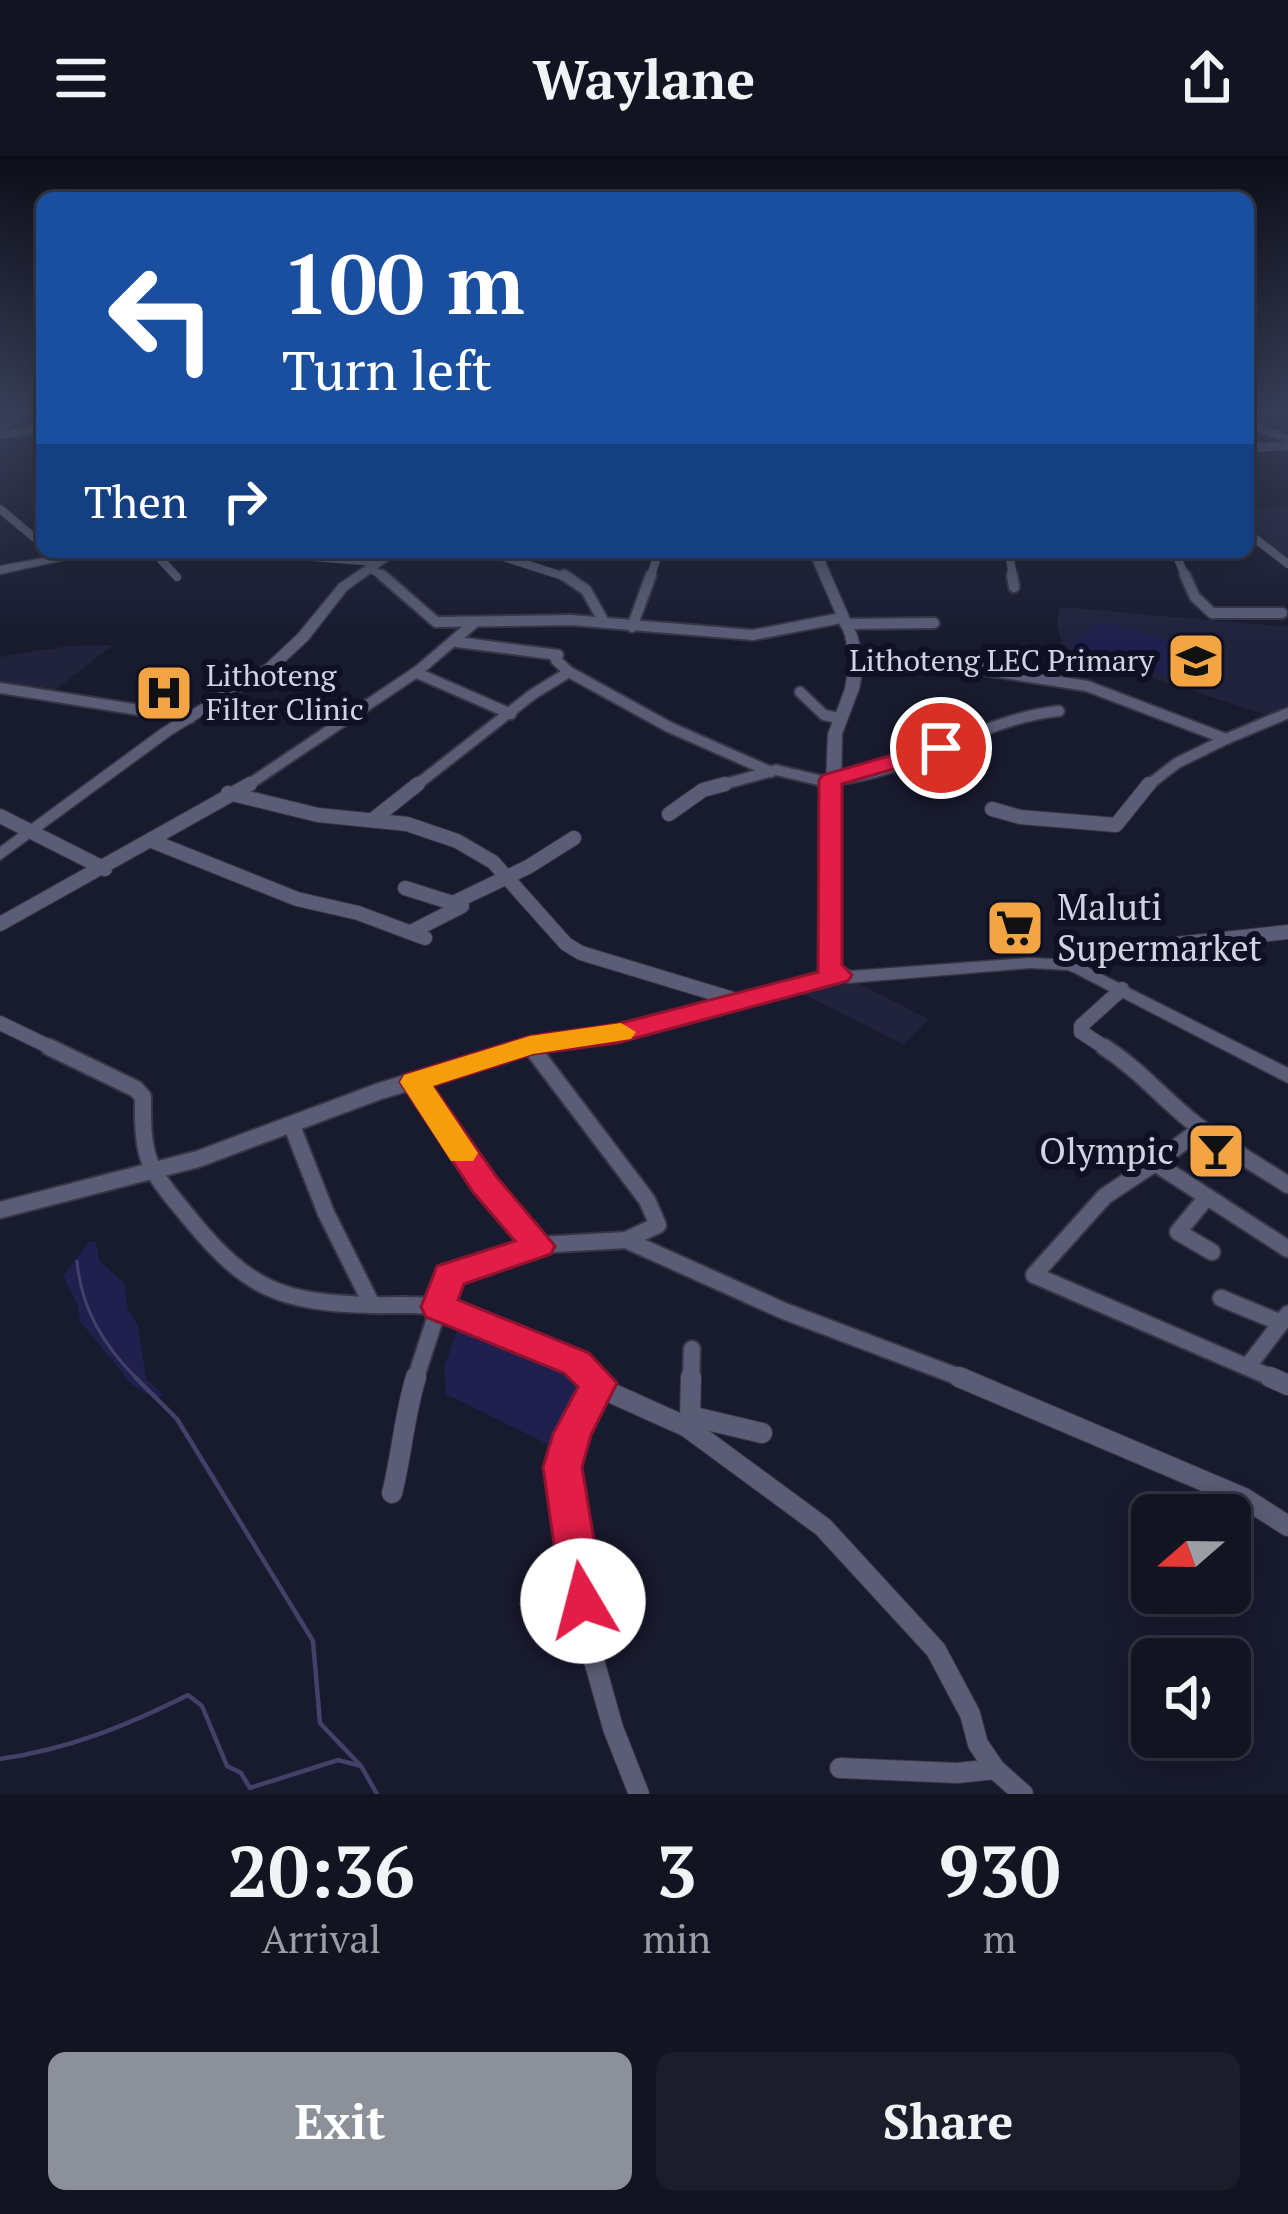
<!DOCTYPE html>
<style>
:root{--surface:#121422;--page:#1b1d2a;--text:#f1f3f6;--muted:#9c9ea5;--line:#313340;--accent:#8c9099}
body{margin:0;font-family:"PT Serif",serif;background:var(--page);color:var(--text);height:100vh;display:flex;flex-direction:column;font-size:45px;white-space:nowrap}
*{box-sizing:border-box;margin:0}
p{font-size:39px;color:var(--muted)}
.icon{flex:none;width:66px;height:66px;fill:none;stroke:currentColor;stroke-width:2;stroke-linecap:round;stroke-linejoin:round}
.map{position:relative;height:1638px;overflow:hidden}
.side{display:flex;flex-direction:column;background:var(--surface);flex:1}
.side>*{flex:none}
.banner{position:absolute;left:36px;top:36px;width:1218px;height:366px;border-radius:18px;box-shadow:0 6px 30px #0003,0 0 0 3px var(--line);background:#1a4fa0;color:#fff;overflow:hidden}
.needle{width:78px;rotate:250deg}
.tools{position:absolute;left:1131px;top:1338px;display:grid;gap:24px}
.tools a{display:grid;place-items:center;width:120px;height:120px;border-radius:18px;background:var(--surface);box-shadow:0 6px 30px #0003,0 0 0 3px var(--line);font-size:60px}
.pin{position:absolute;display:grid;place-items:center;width:102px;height:102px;color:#fff;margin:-51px;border:6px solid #fff;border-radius:50%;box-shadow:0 3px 12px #0007}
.me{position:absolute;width:132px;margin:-66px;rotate:352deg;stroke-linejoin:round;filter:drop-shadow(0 0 9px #0008)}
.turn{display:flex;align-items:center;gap:42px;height:252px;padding:0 48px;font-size:54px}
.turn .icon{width:156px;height:156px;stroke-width:2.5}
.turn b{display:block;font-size:84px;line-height:102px}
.then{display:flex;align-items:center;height:114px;padding:0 48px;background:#0003;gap:24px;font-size:45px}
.eta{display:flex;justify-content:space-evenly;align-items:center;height:204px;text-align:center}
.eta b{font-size:72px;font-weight:700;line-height:84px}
.primary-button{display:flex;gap:24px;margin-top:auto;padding:24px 48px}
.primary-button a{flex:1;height:138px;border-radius:18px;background:var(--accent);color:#fff;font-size:48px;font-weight:700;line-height:138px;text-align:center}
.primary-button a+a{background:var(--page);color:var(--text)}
header{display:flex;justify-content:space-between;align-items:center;height:156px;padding:0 48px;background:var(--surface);font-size:54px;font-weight:700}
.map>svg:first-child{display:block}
</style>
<header><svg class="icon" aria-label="menu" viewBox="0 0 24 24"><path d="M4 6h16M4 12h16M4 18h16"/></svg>Waylane<svg class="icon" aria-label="share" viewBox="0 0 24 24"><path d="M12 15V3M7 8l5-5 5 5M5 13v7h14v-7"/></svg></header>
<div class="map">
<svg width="1288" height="1638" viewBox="0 0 1288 1638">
<rect width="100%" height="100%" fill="#181a2e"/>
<g fill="#21233c">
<path d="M1288,350v55l-40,-30v-21z"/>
<path d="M1060,451l228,20v78l-21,10 -204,-66 -6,-25z"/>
<path d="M113,489l-64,49 -49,-8v-29l68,-11z"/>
<path d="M858,827l70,36 -24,26 -103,-52 20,-8z"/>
</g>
<g fill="#20204e">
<path d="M1099,465l111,30 -27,29 -114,-33z"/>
<path d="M89,1086h7l3,19 25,22 4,28 10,14 8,54 17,15 -6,5 -24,-13 -53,-65 -2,-15 -15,-30z"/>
<path d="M460,1167l126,53 -30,72 -110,-54 -2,-27z"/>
</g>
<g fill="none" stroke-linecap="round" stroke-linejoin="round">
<path stroke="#454068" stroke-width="3" d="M77,1105c4,48 27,85 61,119"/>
<g stroke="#454068" stroke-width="4.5">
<path d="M135,1221l42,42 136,222 7,82 41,43"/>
<path d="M0,1603c69,-10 126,-33 188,-64l14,11 25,60 14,7 9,15 88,-28 23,6 16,28"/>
</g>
<defs>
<g id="minor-far4">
<path d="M1248,268l40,15"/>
<path d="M0,275l19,-21"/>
<path d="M0,279l42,-6"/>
<path d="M1248,292l40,-2"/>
<path d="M0,353l42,35"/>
<path d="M1248,377l40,31"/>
<path d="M154,396l23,25"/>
<path d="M252,396l125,10"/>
<path d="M488,396l81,26"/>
<path d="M1009,396l4,26"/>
<path d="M1175,396l11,26"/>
<path d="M781,398l35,3"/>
<path d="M369,412l18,10"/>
<path d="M650,422l9,-26"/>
</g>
<g id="minor-far3">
<path d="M382,419l54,47 135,-2 182,15 88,-17"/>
<path d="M564,419l22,15 18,32"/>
<path d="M1012,419l2,12"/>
<path d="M1185,419l10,22 17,16h70"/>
<path d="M845,468l89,-1"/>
<path d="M632,471l19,-52"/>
<path d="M857,505l121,8 109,17 139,53 62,-26"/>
<path d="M569,516l100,55 102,45"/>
<path d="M417,517l94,41"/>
<path d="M0,532l190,30"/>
<path d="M800,536l24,23 15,3"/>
<path d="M831,624c81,-6 147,-61 228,-69"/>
<path d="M245,631l173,-116 56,-48"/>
<path d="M414,631l119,-93 36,-22 -13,-12 2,-5 -101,-13"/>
<path d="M714,631l62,-17 55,13"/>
<path d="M1146,631l31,-24 49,-24"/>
</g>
<g id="minor-far2">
<path d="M228,637l90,22 89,9 50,17 36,21 73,82 15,9 155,47"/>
<path d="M992,653l28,8 96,8 33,-41"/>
<path d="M669,658l34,-24 22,-6"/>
<path d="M0,660l105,53"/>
<path d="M375,662l43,-34"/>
<path d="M152,685l145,58 61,14 67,25"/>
<path d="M405,732l57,18 -49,25"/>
<path d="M455,746l73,-35 46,-29"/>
<path d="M0,768l250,-140"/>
<path d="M1073,809l27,-13 188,-20"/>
<path d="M0,867l56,27"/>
<path d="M530,889l3,5"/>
<path d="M514,894l103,-17 222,-58"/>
<path d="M1109,894l-28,-18v-6l41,-37"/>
</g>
<g id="minor-far1">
<path d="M49,891l87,42 7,8c-1,67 6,72 48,123 57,70 92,83 182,85 21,1 44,-2 64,2 36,6 132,50 158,73"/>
<path d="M531,891l116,153 11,25 -32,15"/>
<path d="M1104,891c38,24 60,54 95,80 28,21 60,39 89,58"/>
<path d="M415,926l70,102 54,61"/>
<path d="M292,970l34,87 46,92"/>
<path d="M1201,973l-46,34 133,86"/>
<path d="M1155,1007l-50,33 -71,79 243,105"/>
<path d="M1207,1041l-29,35 34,20"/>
<path d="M0,1054l198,-51 182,-68 146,-44"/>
<path d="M1221,1142l60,25"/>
<path d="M1248,1210l40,-52"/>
<path d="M415,1224l34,-104 90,-31 87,-5 158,71 183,69"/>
<path d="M691,1224l1,-31"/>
</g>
<g id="minor">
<path d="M592,1221l15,14 80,36 136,100 113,123 34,64 8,30 17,25 -38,4 -117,-5"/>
<path d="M959,1221l285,121 44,28"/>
<path d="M1270,1221l18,8"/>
<path d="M598,1227l-26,51 -10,33 28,179 23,82 26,66"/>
<path d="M690,1260l1,-39"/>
<path d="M687,1271l3,-11 72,17"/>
<path d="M392,1337c10,-39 12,-77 24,-116"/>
<path d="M995,1613l28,25"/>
</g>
<g id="secondary">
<path d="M76,396h24l-100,22v-8z"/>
<path d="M386,396h14l-53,38 -39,50 -32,30 -105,65 -171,125v-13l161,-118 105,-65 32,-30 41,-50z"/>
<path d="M809,396h12l36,83 7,26 -5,28 -17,45 -5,230 14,7 179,-13 43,2 215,108v15l-219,-113 -39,-2 -182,15 -26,-12 -3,-4 9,-233 17,-45 5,-28 -5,-26z"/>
</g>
</defs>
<use href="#minor-far4" stroke="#353646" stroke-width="9"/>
<use href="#minor-far3" stroke="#353646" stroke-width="14"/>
<use href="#minor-far2" stroke="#353646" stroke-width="16"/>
<use href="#minor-far1" stroke="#353646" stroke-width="20"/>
<use href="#minor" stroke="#353646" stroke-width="22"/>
<use href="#secondary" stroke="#353646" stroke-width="3"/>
<use href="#minor-far4" stroke="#5a5d75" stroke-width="8"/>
<use href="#minor-far3" stroke="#5a5d75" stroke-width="10"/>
<use href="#minor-far2" stroke="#5a5d75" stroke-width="14"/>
<use href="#minor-far1" stroke="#5a5d75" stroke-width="16"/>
<use href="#minor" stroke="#5a5d75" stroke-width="20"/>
<use href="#secondary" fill="#5a5d75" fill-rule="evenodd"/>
</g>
<linearGradient id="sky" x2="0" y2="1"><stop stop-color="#0d0e19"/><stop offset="0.53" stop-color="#373e57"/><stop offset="1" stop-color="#373e57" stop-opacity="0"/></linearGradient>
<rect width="1288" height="483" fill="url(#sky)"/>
<path fill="#e11d48" stroke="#92132f" stroke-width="3" d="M941,585l11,7 -3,5 -107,31v181l10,10 -4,6 -231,62 -84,11 -100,32 63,90 59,70 -4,8 -87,30 -6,16 131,53 28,30 -26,52 -9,32 22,134 -6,14 -15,5 -15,-5 -6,-14 -19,-134 10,-33 25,-47 -14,-14 -138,-56 -5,-10 16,-41 78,-25 -42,-49 -73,-110 4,-7 126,-39 87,-12 201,-52 1,-192 4,-5z"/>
<path fill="#f59e0b" d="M621,867l15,9 -5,7 -98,15 -100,32 45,67 -5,8h-22l-51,-79 4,-7 126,-39z"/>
<defs>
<symbol id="school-square" viewBox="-11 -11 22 22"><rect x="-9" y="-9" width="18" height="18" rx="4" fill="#f2a542" stroke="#0f1023"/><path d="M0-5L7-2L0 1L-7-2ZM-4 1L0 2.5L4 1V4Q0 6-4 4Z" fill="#111"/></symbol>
<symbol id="hospital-square" viewBox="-11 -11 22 22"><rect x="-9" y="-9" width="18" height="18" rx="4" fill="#f2a542" stroke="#0f1023"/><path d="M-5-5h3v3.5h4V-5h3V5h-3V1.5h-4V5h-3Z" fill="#111"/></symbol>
<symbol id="supermarket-square" viewBox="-11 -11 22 22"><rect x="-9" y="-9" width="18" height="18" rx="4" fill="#f2a542" stroke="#0f1023"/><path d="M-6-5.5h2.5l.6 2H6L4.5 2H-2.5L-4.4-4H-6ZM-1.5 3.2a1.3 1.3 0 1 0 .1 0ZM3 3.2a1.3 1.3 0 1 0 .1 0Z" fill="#111"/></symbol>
<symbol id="bar-square" viewBox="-11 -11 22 22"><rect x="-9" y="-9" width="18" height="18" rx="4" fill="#f2a542" stroke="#0f1023"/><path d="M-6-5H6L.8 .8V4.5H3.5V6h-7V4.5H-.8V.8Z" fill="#111"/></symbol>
</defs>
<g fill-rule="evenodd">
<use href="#school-square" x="1163" y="472" width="66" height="66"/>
<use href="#hospital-square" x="131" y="504" width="66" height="66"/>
<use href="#supermarket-square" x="982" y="739" width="66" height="66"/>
<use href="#bar-square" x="1183" y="962" width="66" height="66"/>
</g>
<g text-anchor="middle" stroke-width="12" stroke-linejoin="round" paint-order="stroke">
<g font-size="30" fill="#d0d3e1" stroke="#0f1023" text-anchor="end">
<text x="1154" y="515">Lithoteng LEC Primary</text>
<text x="206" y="530" text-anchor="start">Lithoteng<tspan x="206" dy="34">Filter Clinic</tspan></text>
</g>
<g font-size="36" fill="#d0d3e1" stroke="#0f1023" text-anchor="start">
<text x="1057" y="764">Maluti<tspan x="1057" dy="41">Supermarket</tspan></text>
<text x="1174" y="1008" text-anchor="end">Olympic</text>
</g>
</g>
</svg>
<div class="tools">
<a><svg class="needle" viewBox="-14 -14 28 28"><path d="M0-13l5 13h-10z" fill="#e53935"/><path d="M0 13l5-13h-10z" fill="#9c9ea5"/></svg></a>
<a><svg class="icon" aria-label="sound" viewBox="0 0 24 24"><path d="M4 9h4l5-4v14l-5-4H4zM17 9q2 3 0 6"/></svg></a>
</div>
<div class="pin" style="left:941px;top:592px;background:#d93025"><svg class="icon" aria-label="arrive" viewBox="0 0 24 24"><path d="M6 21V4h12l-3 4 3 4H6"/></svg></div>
<svg class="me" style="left:583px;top:1445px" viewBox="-20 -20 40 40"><circle r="19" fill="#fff"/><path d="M0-13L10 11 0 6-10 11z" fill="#e11d48"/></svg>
<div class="banner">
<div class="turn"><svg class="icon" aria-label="left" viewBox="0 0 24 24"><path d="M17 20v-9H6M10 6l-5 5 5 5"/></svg><div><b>100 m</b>Turn left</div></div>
<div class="then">Then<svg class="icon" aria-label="right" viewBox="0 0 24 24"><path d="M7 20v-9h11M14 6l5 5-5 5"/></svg></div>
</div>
</div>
<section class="side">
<div class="eta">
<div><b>20:36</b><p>Arrival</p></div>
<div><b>3</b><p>min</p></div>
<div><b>930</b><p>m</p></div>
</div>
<div class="primary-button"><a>Exit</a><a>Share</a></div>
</section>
